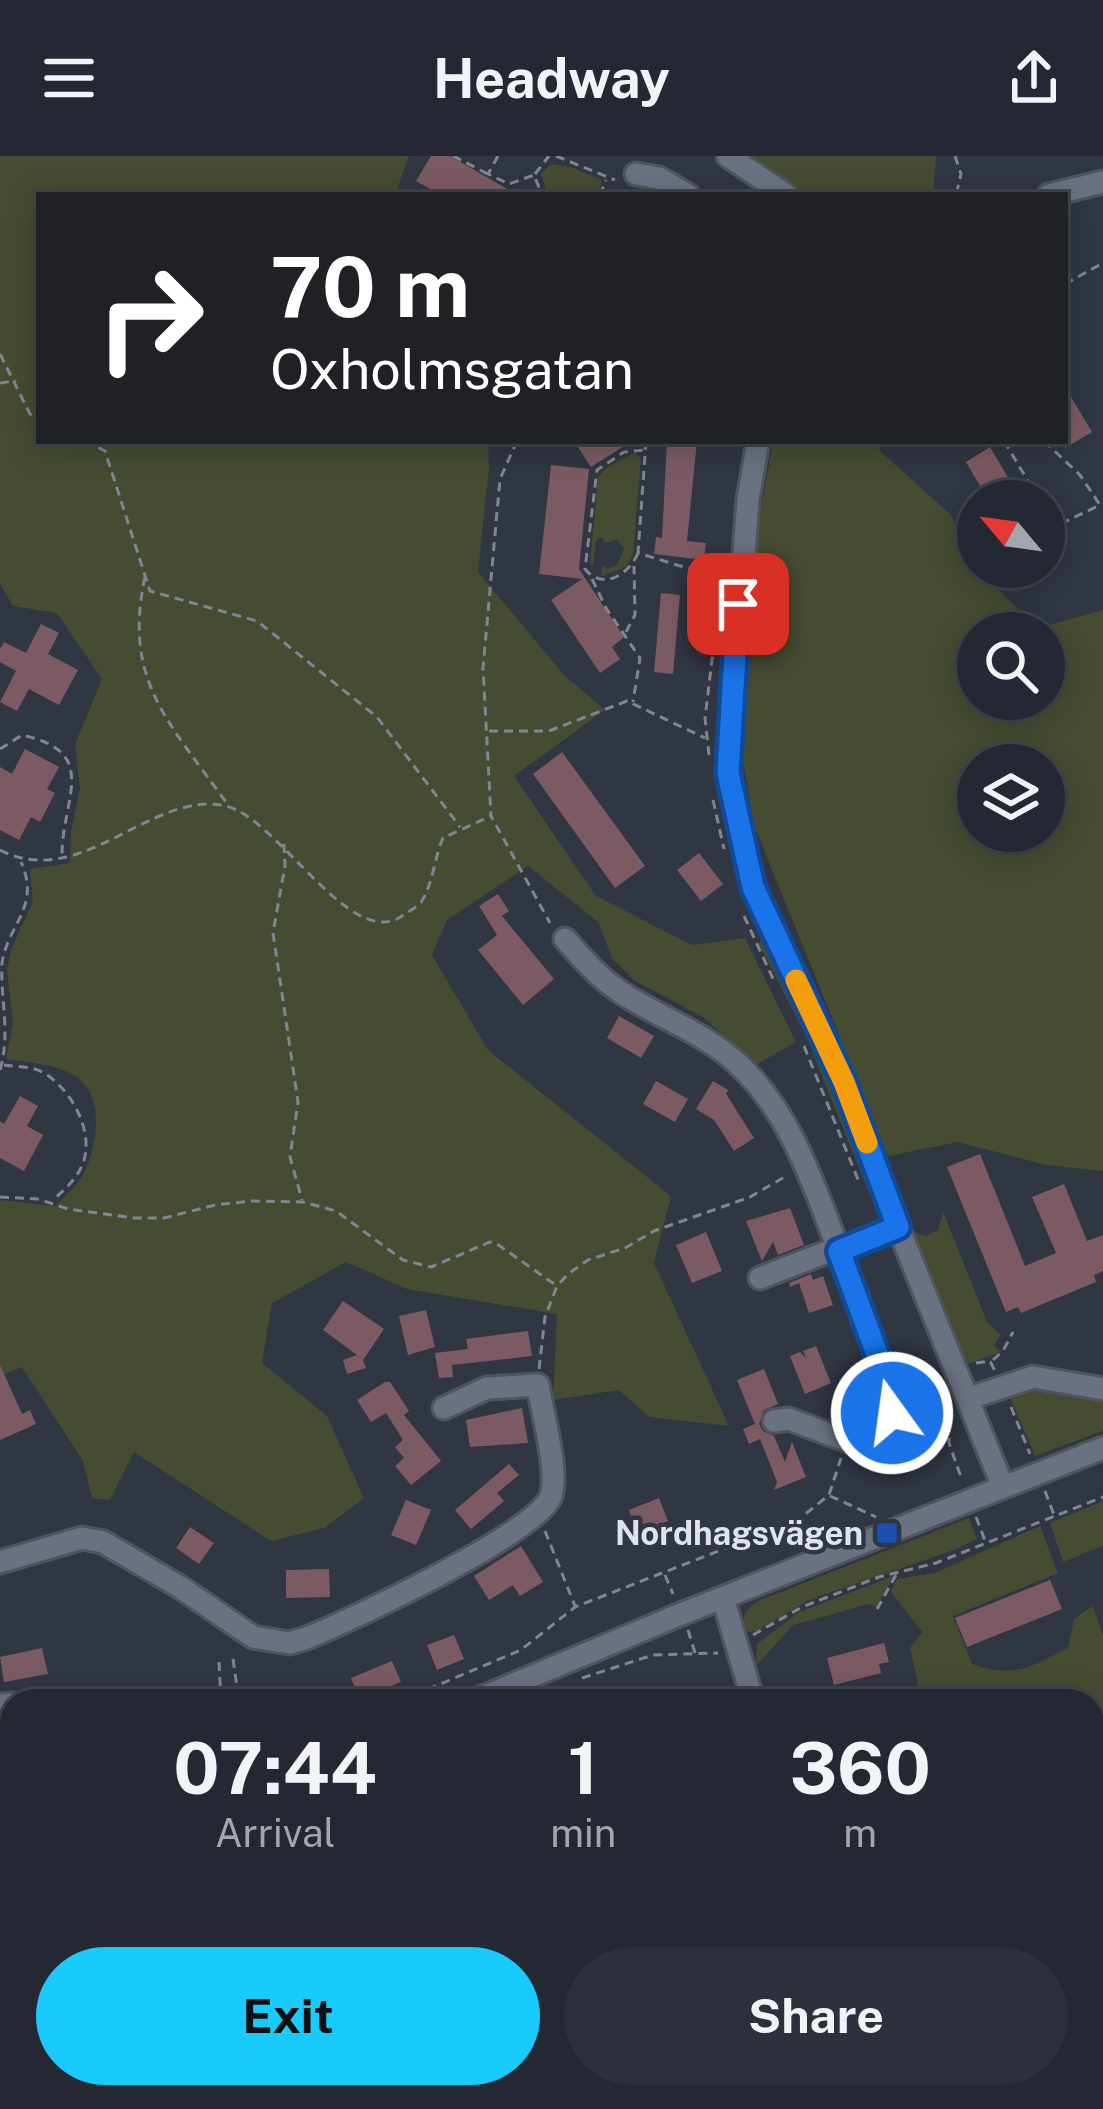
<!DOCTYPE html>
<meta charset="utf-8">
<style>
:root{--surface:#242832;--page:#2c303a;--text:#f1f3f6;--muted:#a3a6ac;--line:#41444d;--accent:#19cafc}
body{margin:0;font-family:"Public Sans",sans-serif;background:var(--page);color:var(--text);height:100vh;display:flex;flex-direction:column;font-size:45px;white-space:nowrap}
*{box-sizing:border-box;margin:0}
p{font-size:39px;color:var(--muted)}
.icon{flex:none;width:66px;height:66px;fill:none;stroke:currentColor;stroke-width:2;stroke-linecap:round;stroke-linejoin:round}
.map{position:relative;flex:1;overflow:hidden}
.sheet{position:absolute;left:0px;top:1533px;width:1104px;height:420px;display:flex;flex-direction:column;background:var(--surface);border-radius:36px 36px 0 0;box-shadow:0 6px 30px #0003,0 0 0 3px var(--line)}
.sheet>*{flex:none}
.banner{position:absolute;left:36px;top:36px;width:1032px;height:252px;border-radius:0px;box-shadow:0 6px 30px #0003,0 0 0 3px var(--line);background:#202124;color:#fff;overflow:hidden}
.needle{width:78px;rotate:299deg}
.fabs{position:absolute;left:957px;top:324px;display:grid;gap:24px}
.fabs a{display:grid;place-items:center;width:108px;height:108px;border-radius:50%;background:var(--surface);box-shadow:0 6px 30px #0003,0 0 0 3px var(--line);font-size:60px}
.pin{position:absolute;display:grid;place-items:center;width:102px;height:102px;color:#fff;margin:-51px;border-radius:24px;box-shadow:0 6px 18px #0006}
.me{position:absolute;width:132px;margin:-66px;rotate:346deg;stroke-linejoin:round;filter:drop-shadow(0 0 9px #0008)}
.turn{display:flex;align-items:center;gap:42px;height:252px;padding:0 36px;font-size:54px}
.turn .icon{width:156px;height:156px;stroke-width:2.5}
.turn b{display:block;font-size:84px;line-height:102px}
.eta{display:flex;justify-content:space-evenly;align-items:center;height:204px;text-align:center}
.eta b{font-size:72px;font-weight:700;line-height:84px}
.cta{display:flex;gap:24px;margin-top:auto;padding:24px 36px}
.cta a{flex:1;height:138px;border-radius:72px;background:var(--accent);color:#111;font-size:48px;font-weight:700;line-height:138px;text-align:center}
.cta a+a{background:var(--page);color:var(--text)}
header{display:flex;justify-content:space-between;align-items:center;height:156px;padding:0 36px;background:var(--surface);font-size:54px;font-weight:700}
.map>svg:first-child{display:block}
</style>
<header><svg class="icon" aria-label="menu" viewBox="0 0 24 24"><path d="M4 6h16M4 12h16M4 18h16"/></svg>Headway<svg class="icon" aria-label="share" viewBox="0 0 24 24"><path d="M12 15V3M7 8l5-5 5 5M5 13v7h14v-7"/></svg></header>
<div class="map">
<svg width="1103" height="1953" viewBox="0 0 1103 1953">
<rect width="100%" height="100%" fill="#303642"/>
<g fill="#454c32" fill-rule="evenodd">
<path d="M0,0h409l-14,39h-356v246h449l1,27 -11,104 87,104 40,34 -91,66 82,120 96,49 53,-7 51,104 -40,23 -53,-48 -68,-36 -23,-23 -14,-36 -70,-56 -81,54 -15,35 56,95 183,146 -17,67 75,163 -80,-9 -30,-27 -66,10 4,-86 -150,-25 -61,-27 -74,41 -10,60 65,53 37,82 -40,30 -53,13 -137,-89 -24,48 -18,-2 -9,-37 -61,-94 -22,9v-176l55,6c9,-9 19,-17 26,-28 17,-29 26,-85 -9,-104 -19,-10 -45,-12 -66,-15l7,-36 -6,-53 4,-20 22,-49 -3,-32 40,-6 1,-31 9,-44 -5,-44 27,-65 -45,-66 -44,-7 -13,-22z"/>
<path d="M716,0h220l-3,39h-158l-27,-21z"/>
<path d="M551,8l20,3 31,13 -4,15h-50l-7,-21z"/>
<path d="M773,285h106l1,10 70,63 37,65 51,49 65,-18v561l-57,-6 -88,-23 -70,14 -135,-333 -14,-88 12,-172zM978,477h66v66h-66zM978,609h66v66h-66z"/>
<path d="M634,297l7,5 -8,96 -7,13 -25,9 1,-11 5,4 10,-4 7,-16 -7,-9 -12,3 -4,-6 -5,4 -3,26 -3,-4 8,-85 6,-9z"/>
<path d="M761,783l4,1c52,88 88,185 121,281l-5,2 -75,-187 -47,-92z"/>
<path d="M943,1056l44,110 14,13 -7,10 5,6 4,-2 -3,3 -36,14 -54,-135 16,5 12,-6z"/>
<path d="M1035,1229l68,13v33l-68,25 -26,-61z"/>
<path d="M1103,1345v45l-40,16 -13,-39z"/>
<path d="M969,1362l8,21 -23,11 -145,50 -52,31 -8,1 -8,-6 5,-15 12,-10z"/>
<path d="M1040,1370l18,47 -105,43 19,48c42,14 58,4 96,-16l6,-29 19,-13 10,30v218l-11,7v-160h-175l1,-18 -8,-35 12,-16 -31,-40 6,-13 38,-6z"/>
<path d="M894,1420l-17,31 -8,-3 -76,21 -37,41 1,-22 42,-32z"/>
<path d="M1092,1908l11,8v37h-357l11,-12h335z"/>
<path d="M157,1941h110l1,8 30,-5 1,9h-142z"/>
</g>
<g fill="#7c5a64">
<path d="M431,0h19l68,39h-77l-25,-14z"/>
<path d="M1065,231l27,45 -27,16z"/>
<path d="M574,285h58l-41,26z"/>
<path d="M667,285h30l-10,100 19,2 -2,17 -50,-6 2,-17 6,1z"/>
<path d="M990,291l26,44 -8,5 3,5h-22l-23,-39z"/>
<path d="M551,309l38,4 -10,100 45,68 -12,10 8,12 -20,14 -49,-73 31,-21 -43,-5z"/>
<path d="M661,437l19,2 -7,79 -19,-2z"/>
<path d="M41,468l18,9 -11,21 30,16 -19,35 -30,-16 -12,22 -17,-9 16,-31 -16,-9v-13l4,-7 22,11z"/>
<path d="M25,593l34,18 -12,22 8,4 -15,29 -9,-5 -12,23 -19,-10v-63l12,7z"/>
<path d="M562,596l83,114 -30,22 -82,-114z"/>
<path d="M699,697l24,31 -22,17 -24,-31z"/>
<path d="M498,738l11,17 -7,5 52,63 -31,26 -45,-55 19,-15 -18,-29z"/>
<path d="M619,860l35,20 -13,22 -34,-20z"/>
<path d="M656,925l32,18 -13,23 -32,-18z"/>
<path d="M713,925l15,9 -2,4 28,44 -20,13 -20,-31 -18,-11z"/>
<path d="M20,940l18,10 -11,20 16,9 -19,36 -24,-13v-37l4,3z"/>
<path d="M980,998l45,112 31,-13 -24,-56 32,-13 23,57 16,-6v36l-9,4 2,7 -75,31 -3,-6 -12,5 -59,-145z"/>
<path d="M790,1052l14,37 -26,10 -5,-13 -11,19 -16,-40z"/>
<path d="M706,1076l16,39 -30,12 -16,-38z"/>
<path d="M811,1118l2,6 10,-4 10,29 -24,8 -10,-30 -9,4 -1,-4z"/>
<path d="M343,1145l41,28 -21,31 3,8 -19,6 -4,-14 14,-5 -34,-25z"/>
<path d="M426,1154l9,37 -27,8 -9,-39z"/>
<path d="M528,1175l4,25 -80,9 1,12 -14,1 -4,-25 33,-4 -2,-10z"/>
<path d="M816,1190l15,37 -26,11 -15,-38 10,-4 6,6 -3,-7z"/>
<path d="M0,1209l22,49 8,-4 6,14 -36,16z"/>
<path d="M764,1213l14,35 -14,6 -5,14 4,7 11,5 11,26 7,-20 14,35 -32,13 3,-8 -17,-43 -11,5 -6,-15 12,-5 -18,-44z"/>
<path d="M385,1226h5l19,29 -5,4 37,46 -30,24 -16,-19 9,-8 -9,-11 8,-7 -17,-27 -15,9 -14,-22z"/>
<path d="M522,1252l6,35 -58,4 -4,-27z"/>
<path d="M509,1308l10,11 -22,18 7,8 -33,28 -16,-19z"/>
<path d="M659,1342l9,23 -30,12 -9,-23z"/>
<path d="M406,1344l25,10 -15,35 -25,-10z"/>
<path d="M190,1371l24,16 -15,21 -23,-16z"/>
<path d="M521,1390l22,36 -23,14 -7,-11 -24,15 -15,-24z"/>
<path d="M329,1413l1,28 -44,1v-28z"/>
<path d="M1050,1424l12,29 -95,38 -12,-29z"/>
<path d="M454,1479l10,24 -27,11 -10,-25z"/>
<path d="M884,1487l5,19 -10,2 2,9 -47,12 -7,-27z"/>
<path d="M42,1492l6,26 -44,8 -4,-25z"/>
<path d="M392,1505l9,21 -42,17 -8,-21z"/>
</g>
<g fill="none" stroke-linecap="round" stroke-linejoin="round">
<defs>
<g id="minor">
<path d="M728,0l58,39"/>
<path d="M636,18l23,4 29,17"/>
<path d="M1049,39l54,-13"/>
<path d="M758,285l-10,58 -20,274 25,114 91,195 54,145 105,260"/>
<path d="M565,783c17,19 33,38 54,52 38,26 85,41 119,73 53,49 76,122 101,187l59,-24"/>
<path d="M760,1122l77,-30"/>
<path d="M970,1242l63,-21 70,12"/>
<path d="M774,1265l15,-2 66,25c23,-10 34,-20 39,-44l-55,-149"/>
<path d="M0,1406l82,-24 21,4 77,45 73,50 36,6 15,-4c43,-17 234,-106 247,-143 8,-26 -9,-83 -13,-111l-51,3 -43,20"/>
<path d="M723,1442l30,103"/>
<path d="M473,1545l208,-87 422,-166"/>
<path d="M0,1549l12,-1"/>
<path d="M0,1682l12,-1"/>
<path d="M1092,1715l11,-6"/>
<path d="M1092,1813l11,10"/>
<path d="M0,1850l12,60"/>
<path d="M18,1941l3,12"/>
<path d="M73,1941l1,12"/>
<path d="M303,1941l1,12"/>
<path d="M383,1941l1,12"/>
<path d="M618,1953l123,-8"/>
</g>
</defs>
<use href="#minor" stroke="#50545f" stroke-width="27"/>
<g stroke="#808690" stroke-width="3" stroke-dasharray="9 6" stroke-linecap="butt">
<path d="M453,0l35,18"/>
<path d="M498,0l-10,18 21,10 25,-9 8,20"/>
<path d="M556,0l59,24"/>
<path d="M955,0l6,18 -5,21"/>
<path d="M535,18l14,-18"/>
<path d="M600,39l6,-15"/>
<path d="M1065,128l38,-21"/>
<path d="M0,198l30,60 9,4"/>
<path d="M0,227l16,-2"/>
<path d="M85,285l20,10 45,140 107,30 120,96 83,110"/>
<path d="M517,285l-17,38 -17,189 8,148 59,107"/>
<path d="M646,285l-8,112 52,16"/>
<path d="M1004,285l36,60"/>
<path d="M1044,285l36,34 20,30 -42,20 -14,-18"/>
<path d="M638,397c-9,22 -36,38 -53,16l12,-99 27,-18 21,-2"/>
<path d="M145,421c-23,105 26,147 83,228"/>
<path d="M592,423l14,29 34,50 -7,44"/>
<path d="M626,476l9,-17 -1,-49"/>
<path d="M489,575h60l78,-30 78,37"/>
<path d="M0,593l22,-14c79,17 40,63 40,120"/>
<path d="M709,599l-4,-37 16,-133"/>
<path d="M713,644l11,49"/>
<path d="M284,688l1,22 -12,67 25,169 -8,55 12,43"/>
<path d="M0,694c82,42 151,-61 226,-44 52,12 125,146 176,110 7,-5 18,-10 21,-17 10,-17 12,-43 20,-61l48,-22"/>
<path d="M744,760l31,67"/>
<path d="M804,890l55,136"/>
<path d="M4,909c12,2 27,1 38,7 28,15 53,59 41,91 -6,16 -18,26 -30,37"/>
<path d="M0,914c11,-38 0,-71 2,-107 6,-39 39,-56 19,-101"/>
<path d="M0,1041l38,2 30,10 67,9h29l51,-13 36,-4 52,1 33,9 67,49 28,7 59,-25 7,2 60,42"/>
<path d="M993,1204l10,-9 10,-19"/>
<path d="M976,1207l14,-2 5,10"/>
<path d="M539,1213l6,-52 12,-31 11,-12 20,-14 37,-12 29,-17 96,-34 38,-22"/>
<path d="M1011,1251l19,47"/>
<path d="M949,1252v35l13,37"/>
<path d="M904,1278l43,9"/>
<path d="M1045,1335l9,24"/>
<path d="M830,1340l46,21"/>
<path d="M976,1361l10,26"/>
<path d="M545,1375l30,75"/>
<path d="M665,1419l8,19"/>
<path d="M877,1453l19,-34"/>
<path d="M688,1474l8,26"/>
<path d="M753,1479l49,-28 77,-30 57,-14 167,-66"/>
<path d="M233,1503l6,42"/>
<path d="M219,1506l2,39"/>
<path d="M582,1522l71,-23 65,-2"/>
<path d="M400,1545l121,-51 54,-43 223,-87 31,-25 12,-37"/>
<path d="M0,1661l12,-2"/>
<path d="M0,1711v15"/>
<path d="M2,1725l10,-1"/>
<path d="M0,1776l12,53"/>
<path d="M154,1941v12"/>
<path d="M465,1941v12"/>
<path d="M569,1941v12"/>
</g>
<use href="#minor" stroke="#6a7180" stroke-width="21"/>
</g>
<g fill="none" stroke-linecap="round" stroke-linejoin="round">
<defs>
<path id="route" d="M738,448l-10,169 25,114 91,195 54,145 -59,24 55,149 -2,13"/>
</defs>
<use href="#route" stroke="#114b97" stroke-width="30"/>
<use href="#route" stroke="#1a73e8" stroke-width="21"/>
<path stroke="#f59e0b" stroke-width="21" d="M796,824l48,102 23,61"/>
</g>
<rect fill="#1a4fb4" stroke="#303642" stroke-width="4.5" x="875" y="1365" width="24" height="24" rx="6"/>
<g text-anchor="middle" stroke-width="9" stroke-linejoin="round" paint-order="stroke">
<g font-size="33" font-weight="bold" fill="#dfe3eb" stroke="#303642" text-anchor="end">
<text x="863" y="1389">Nordhagsvägen</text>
</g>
</g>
</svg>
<div class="fabs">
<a><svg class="needle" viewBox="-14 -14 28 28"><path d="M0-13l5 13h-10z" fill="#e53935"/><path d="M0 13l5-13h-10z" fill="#a3a6ac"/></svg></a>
<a><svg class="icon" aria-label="search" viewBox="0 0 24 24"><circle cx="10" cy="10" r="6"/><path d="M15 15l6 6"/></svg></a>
<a><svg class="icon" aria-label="layers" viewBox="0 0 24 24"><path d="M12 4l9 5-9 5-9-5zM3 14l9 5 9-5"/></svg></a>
</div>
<div class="pin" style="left:738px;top:448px;background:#d93025"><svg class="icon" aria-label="arrive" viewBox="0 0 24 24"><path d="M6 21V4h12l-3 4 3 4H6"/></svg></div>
<svg class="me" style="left:892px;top:1257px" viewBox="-20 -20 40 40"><circle r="17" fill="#1a73e8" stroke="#fff" stroke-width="3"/><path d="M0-11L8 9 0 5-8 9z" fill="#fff"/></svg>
<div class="banner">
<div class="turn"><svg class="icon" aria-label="right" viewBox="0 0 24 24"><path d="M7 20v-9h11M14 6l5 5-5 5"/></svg><div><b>70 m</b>Oxholmsgatan</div></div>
</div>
<section class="sheet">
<div class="eta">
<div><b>07:44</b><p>Arrival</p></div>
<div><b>1</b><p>min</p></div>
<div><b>360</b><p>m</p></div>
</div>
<div class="cta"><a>Exit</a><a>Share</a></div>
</section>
</div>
